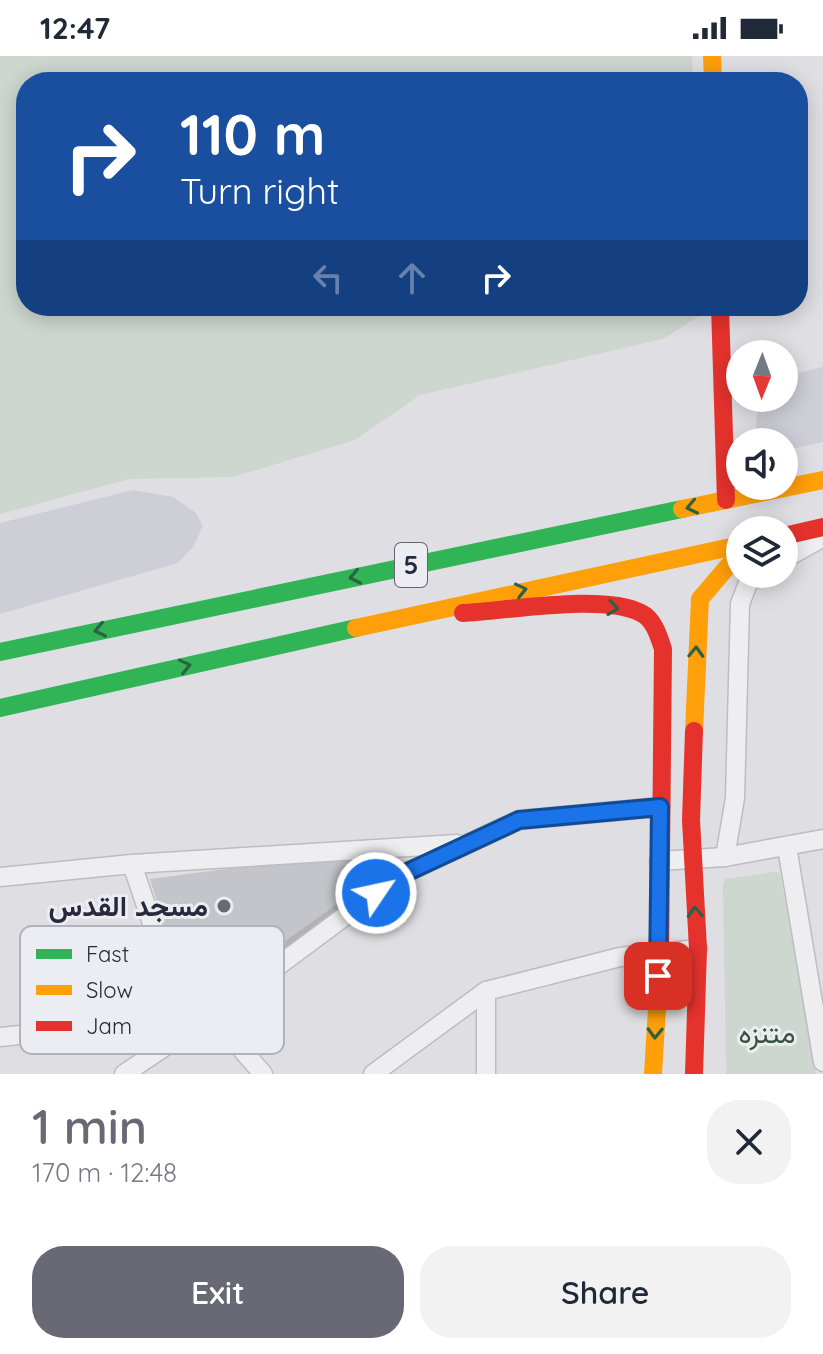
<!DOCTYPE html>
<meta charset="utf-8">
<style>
:root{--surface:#fff;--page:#f2f2f3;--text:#1f2937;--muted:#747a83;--accent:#686975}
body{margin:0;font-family:Quicksand,Vazirmatn,sans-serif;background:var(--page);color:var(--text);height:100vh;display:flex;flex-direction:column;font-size:30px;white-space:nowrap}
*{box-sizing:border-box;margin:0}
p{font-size:26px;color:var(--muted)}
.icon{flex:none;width:44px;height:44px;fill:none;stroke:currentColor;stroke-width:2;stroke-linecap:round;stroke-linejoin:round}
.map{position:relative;height:1018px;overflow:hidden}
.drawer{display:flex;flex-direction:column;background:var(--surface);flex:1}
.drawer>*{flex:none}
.banner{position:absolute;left:16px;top:16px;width:792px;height:244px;border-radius:32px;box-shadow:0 4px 20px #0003;background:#1a4fa0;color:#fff;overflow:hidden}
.needle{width:52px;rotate:181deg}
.buttons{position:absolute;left:726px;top:284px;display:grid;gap:16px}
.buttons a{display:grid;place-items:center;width:72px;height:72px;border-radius:50%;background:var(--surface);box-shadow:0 4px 20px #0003;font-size:40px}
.pin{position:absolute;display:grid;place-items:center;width:68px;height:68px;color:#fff;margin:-34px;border-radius:16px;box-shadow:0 4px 12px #0006}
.me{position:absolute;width:88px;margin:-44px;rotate:56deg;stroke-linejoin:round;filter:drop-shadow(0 0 6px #0008)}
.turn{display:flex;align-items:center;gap:28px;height:168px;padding:0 32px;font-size:36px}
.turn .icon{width:104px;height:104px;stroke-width:2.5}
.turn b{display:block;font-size:56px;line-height:68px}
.lanes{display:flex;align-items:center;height:76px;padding:0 32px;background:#0003;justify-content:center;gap:40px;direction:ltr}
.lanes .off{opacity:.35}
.round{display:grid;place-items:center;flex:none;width:84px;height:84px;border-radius:32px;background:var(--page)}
.head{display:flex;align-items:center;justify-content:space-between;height:136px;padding:0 32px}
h1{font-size:48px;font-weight:600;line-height:60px;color:var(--accent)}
.cta{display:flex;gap:16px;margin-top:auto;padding:16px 32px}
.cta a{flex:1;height:92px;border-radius:32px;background:var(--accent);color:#fff;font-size:32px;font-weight:600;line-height:92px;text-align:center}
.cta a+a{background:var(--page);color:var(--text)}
.status{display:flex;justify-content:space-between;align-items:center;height:56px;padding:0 40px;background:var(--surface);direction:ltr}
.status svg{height:22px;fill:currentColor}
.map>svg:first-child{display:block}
</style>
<div class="status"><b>12:47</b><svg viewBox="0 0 49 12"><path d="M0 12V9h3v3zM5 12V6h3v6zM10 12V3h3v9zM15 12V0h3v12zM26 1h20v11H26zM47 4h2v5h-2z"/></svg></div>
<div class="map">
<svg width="823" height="1018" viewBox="0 0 823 1018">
<rect width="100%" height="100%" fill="#dfdfe3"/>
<g fill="#cdced6">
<path d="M823,311v75l-39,9v-9h-30l5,-44h25v-22z"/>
<path d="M133,434l40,7 23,16 7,13 -10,21 -15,16 -178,51v-91z"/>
</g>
<g fill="#cdd6cf">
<path d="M0,0h692l1,26h-667v224h678v7l-41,26 -243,56 -65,45 -122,37 -104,2 -129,35z"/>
<path d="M774,816l6,1 36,201h-90l-3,-188 2,-7z"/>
</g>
<path fill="#0003" d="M354,798l21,12 11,29 -174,126 -20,-12 -40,-128z"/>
<path fill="#c4c5ca" d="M355,796l11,31 -176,127 -40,-131z"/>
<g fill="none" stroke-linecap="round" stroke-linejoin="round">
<defs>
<g id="street">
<path d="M784,503l36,-20"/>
<path d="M787,791l36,215"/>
<path d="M725,801l10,-59 5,-194 8,-21 13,-9"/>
<path d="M659,805l66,-4 98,-18"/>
<path d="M132,808l325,-20"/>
<path d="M0,821l132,-13 52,154"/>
<path d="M486,935v83"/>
<path d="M0,981l212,-22 51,59"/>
<path d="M124,1018l88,-59 187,-139 120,-56 141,-13"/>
<path d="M373,1018l113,-83 134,-34 78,-8"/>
</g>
</defs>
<use href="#street" stroke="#bdbdc1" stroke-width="21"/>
<use href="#street" stroke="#eeeef0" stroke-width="18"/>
<g stroke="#30b455" stroke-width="18">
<path d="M0,596l682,-143"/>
<path d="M0,652l356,-80"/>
</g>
<g stroke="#ff9f0a" stroke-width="18">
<path d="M712,0l1,26"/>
<path d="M682,453l141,-29"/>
<path d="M356,572l384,-83"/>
<path d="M694,675l6,-132 40,-47"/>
<path d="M653,1018l7,-116"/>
</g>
<g stroke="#e5322d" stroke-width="18">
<path d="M720,250l6,194"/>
<path d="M784,480l39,-9"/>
<path d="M463,557c44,-2 141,-20 178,0 13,6 18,24 22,36l-3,309"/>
<path d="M694,675l-3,89 7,129 -4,125"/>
</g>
</g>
<defs><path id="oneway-chevron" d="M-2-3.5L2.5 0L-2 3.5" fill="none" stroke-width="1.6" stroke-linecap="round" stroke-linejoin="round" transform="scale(2)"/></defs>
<g stroke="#2b6145">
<use href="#oneway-chevron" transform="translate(692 451) rotate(168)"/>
<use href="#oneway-chevron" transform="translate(355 521) rotate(168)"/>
<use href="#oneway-chevron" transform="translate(521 534) rotate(-13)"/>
<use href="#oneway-chevron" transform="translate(613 552) rotate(8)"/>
<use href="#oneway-chevron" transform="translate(100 574) rotate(168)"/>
<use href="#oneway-chevron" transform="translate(696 596) rotate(-88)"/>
<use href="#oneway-chevron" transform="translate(185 610) rotate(-13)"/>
<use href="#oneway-chevron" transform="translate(695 856) rotate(-94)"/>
<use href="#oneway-chevron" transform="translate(655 977) rotate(92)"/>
</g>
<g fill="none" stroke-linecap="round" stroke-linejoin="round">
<defs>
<path id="route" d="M376,837l23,-17 120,-56 141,-13 -2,169"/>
</defs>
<use href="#route" stroke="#114b97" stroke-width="20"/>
<use href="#route" stroke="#1a73e8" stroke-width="14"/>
</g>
<circle fill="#686975" stroke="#ececf3" stroke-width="3" cx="224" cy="850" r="8"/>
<g text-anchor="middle" stroke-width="6" stroke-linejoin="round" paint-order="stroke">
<rect fill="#ececf3" stroke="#636472" stroke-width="2" x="395" y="487" width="32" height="44" rx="6"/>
<g font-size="26" font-weight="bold" fill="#28293a">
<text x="411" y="518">5</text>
</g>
<g font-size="28" font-weight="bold" fill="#28293a" stroke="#ececf3" text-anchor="end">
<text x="208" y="860">مسجد القدس</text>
</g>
<g font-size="28" fill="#37543a" stroke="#ececf3">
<text x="767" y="987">متنزه</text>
</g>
</g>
<rect x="20" y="870" width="264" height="128" rx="12" fill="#ececf3" stroke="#b1b2bc" stroke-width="2"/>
<rect x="36" y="893" width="36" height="10" fill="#30b455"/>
<rect x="36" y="929" width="36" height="10" fill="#ff9f0a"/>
<rect x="36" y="965" width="36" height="10" fill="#e5322d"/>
<g font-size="22" fill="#28293a">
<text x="86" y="906">Fast</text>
<text x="86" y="942">Slow</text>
<text x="86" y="978">Jam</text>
</g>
</svg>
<div class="buttons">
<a><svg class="needle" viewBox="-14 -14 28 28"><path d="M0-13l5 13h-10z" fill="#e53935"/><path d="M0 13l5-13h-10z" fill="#747a83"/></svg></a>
<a><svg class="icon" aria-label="sound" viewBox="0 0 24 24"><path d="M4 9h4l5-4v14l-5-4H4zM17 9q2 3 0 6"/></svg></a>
<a><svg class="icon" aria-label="layers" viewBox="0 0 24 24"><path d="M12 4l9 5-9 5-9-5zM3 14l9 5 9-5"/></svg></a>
</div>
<div class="pin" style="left:658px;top:920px;background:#d93025"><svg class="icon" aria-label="arrive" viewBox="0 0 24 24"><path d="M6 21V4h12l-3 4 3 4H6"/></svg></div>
<svg class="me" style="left:376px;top:837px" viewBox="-20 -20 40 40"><circle r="17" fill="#1a73e8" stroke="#fff" stroke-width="3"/><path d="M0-11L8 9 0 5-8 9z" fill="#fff"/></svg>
<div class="banner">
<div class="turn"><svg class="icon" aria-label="right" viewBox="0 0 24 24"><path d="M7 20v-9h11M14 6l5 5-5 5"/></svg><div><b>110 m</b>Turn right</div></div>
<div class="lanes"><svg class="icon off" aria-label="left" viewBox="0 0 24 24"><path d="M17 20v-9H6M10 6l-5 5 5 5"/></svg><svg class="icon off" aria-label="ahead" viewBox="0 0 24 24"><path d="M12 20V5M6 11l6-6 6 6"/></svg><svg class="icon" aria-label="right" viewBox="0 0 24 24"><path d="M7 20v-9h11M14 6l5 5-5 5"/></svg></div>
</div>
</div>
<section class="drawer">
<div class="head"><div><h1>1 min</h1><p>170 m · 12:48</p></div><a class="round"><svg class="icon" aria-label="close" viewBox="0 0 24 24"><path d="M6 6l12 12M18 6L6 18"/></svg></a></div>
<div class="cta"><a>Exit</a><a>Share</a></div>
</section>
